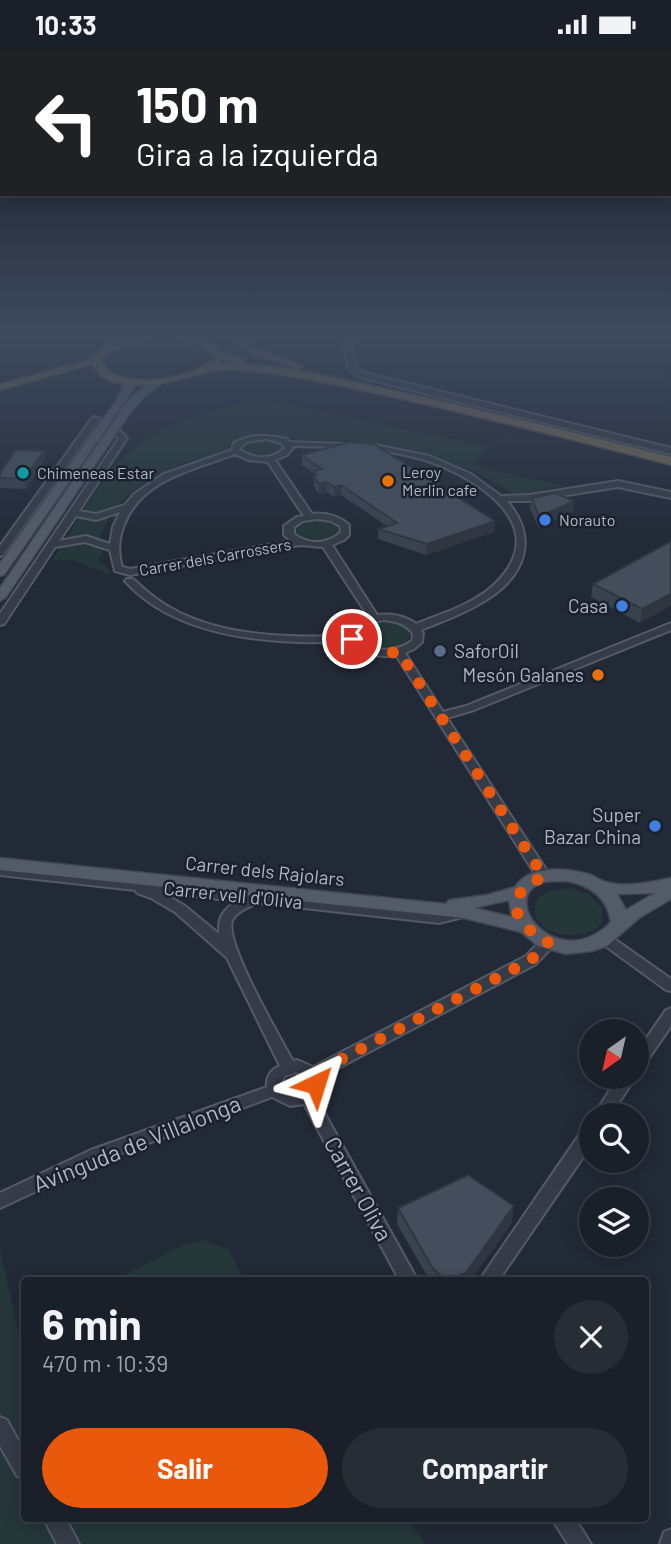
<!DOCTYPE html>
<html lang="es">
<meta charset="utf-8">
<style>
:root{--surface:#1a2029;--page:#272d35;--text:#f1f3f6;--muted:#9fa3a8;--line:#383e46;--accent:#ea580c}
body{margin:0;font-family:Barlow,sans-serif;background:var(--page);color:var(--text);height:100vh;display:flex;flex-direction:column;font-size:26px;white-space:nowrap}
*{box-sizing:border-box;margin:0}
p{font-size:23px;color:var(--muted)}
.icon{flex:none;width:38px;height:38px;fill:none;stroke:currentColor;stroke-width:2;stroke-linecap:round;stroke-linejoin:round}
.map{position:relative;flex:1;overflow:hidden}
.drawer{position:absolute;left:21px;top:1228px;width:628px;height:245px;display:flex;flex-direction:column;background:var(--surface);border-radius:7px;box-shadow:0 4px 18px #0003,0 0 0 2px var(--line)}
.drawer>*{flex:none}
.banner{position:absolute;left:0px;top:0px;width:672px;height:147px;box-shadow:0 4px 18px #0003,0 0 0 2px var(--line);background:#202124;color:#fff;overflow:hidden}
.needle{width:46px;rotate:214deg}
.fabs{position:absolute;left:579px;top:970px;display:grid;gap:14px}
.fabs a{display:grid;place-items:center;width:70px;height:70px;border-radius:50%;background:var(--surface);box-shadow:0 4px 18px #0003,0 0 0 2px var(--line);font-size:35px}
.pin{position:absolute;display:grid;place-items:center;width:60px;height:60px;color:#fff;margin:-30px;border:4px solid #fff;border-radius:50%;box-shadow:0 2px 7px #0007}
.me{position:absolute;width:77px;margin:-38px;rotate:41deg;stroke-linejoin:round;filter:drop-shadow(0 0 5px #0008)}
.turn{display:flex;align-items:center;gap:24px;height:147px;padding:0 21px;font-size:32px}
.turn .icon{width:91px;height:91px;stroke-width:2.5}
.turn b{display:block;font-size:49px;line-height:60px}
.round{display:grid;place-items:center;flex:none;width:74px;height:74px;border-radius:37px;background:var(--page)}
.summary{display:flex;align-items:center;justify-content:space-between;height:119px;padding:0 21px}
h1{font-size:42px;font-weight:700;line-height:52px}
.cta{display:flex;gap:14px;margin-top:auto;padding:14px 21px}
.cta a{flex:1;height:80px;border-radius:42px;background:var(--accent);color:#fff;font-size:28px;font-weight:700;line-height:80px;text-align:center}
.cta a+a{background:var(--page);color:var(--text)}
.status{display:flex;justify-content:space-between;align-items:center;height:49px;padding:0 35px;background:var(--surface);direction:ltr}
.status svg{height:19px;fill:currentColor}
.map>svg:first-child{display:block}
</style>
<div class="status"><b>10:33</b><svg viewBox="0 0 49 12"><path d="M0 12V9h3v3zM5 12V6h3v6zM10 12V3h3v9zM15 12V0h3v12zM26 1h20v11H26zM47 4h2v5h-2z"/></svg></div>
<div class="map">
<svg width="671" height="1495" viewBox="0 0 671 1495">
<rect width="100%" height="100%" fill="#222a37"/>
<g fill="#253739">
<path d="M269,351l221,47 -18,18 93,21 -49,9 -44,-25 -68,-22 -50,-7 -54,-1 -28,-7 -21,1 -17,6 -6,9 -58,19 -38,23 -22,23 -9,21 2,21 -5,3 1,4 6,1 6,11 -39,-15 -20,1c21,-33 40,-69 66,-98 33,-38 103,-58 151,-63z"/>
<path d="M266,390l17,6v5c-12,9 -28,9 -41,0l1,-5z"/>
<path d="M315,471l20,4 5,9c-12,12 -33,11 -45,0l2,-7z"/>
<path d="M381,571l24,6 5,8 -1,5c-13,12 -33,11 -47,2l-2,-11 11,-8z"/>
<path d="M571,839l19,7 12,13v15c-21,25 -82,9 -64,-25l14,-8z"/>
<path d="M205,1191l24,10 15,31h-131l72,-37z"/>
<path d="M0,1200l18,81 6,-3v192h383l18,25h-425z"/>
</g>
<g fill="none" stroke-linecap="round" stroke-linejoin="round">
<defs>
<g id="minor">
<path d="M341,283h8l7,36 9,5 306,75v6l-312,-77 -10,-8z"/>
<path d="M93,368l7,2 -97,136 -3,1v-10z"/>
<path d="M111,379h6l10,10 -48,73 17,3 29,-9 9,-11 30,-20 68,-24 2,-7c17,-10 34,-8 53,-4l2,3 86,3 54,11 42,18 30,22 28,-1 89,-14 53,11v6l-53,-11 -89,14h-22c32,37 18,75 -21,99 -20,13 -43,21 -65,30l2,3 -1,9 -8,7 -9,4 38,59 23,-6 205,-83v7l-197,80 -27,8 102,156 2,3 -2,3h-10l-143,-225c-13,2 -25,1 -37,-5 -5,-3 -8,-7 -13,-8 -16,-1 -33,1 -48,0 -61,-2 -131,-14 -173,-61l2,-2h6c7,6 14,13 21,18 53,40 130,41 193,39l1,-10 13,-8 7,-2 -45,-69 -23,-2 -170,30 -15,-4 -5,-21 -25,-8 -30,5 -51,77 -4,1v-11l119,-176 -8,-6zM266,390l15,4 4,5c-13,12 -30,12 -45,2l1,-4 6,-4zM292,397c44,1 91,1 133,14 51,17 129,65 71,123 -21,21 -53,30 -80,41 -10,-8 -26,-11 -39,-9l-45,-70 12,-5 5,-5v-10c-10,-9 -24,-13 -37,-11l-37,-54 12,-5 6,-7zM235,405l13,6 20,2 36,54 -7,1 -13,9v9l7,6 -161,28 -8,-2c-4,-14 -4,-28 2,-42 17,-46 70,-55 111,-71zM120,463l-7,15 -3,17 -24,-8 -27,5 17,-25 20,4zM318,470l13,2 9,5 1,6c-14,13 -32,13 -47,2v-7l9,-6zM384,571c13,2 20,3 29,13l-1,8c-17,12 -39,12 -55,-3v-9l11,-6z"/>
<path d="M0,818l439,46 23,-5 5,2 2,3 -2,3 -28,7 -180,-20c-8,3 -23,8 -27,18 -7,22 48,117 61,140l4,-1 16,7 213,-111 17,-18h10l2,4 -2,4 -17,18 -215,113 2,12 -7,9 102,183h-18l-96,-177 -14,2 -18,-9 -169,63 -103,48v-15l91,-43 176,-63c-1,-10 4,-18 13,-21l-53,-108 -52,-46 -24,-14 -14,-5 -2,-3 -135,-15zM163,844l75,8c-15,8 -20,16 -19,33l-34,-28zM296,1023l10,5 1,10c-8,8 -16,9 -24,1l-1,-7 3,-5z"/>
<path d="M605,885l5,2 61,43v12l-5,-1 -66,-48 -2,-3 2,-3z"/>
<path d="M671,959v18l-29,42 -5,2v-18l29,-42z"/>
<path d="M619,1027h17l-25,39h-17z"/>
<path d="M592,1075v20l-94,137h-19l107,-156z"/>
<path d="M0,1368l7,3 17,31v28l-7,-3 -17,-30z"/>
<path d="M44,1470h22l13,25h-22z"/>
<path d="M552,1470h23l16,25h-23z"/>
<path d="M671,1480v15h-11l4,-12z"/>
</g>
<g id="major">
<path d="M126,330l8,2 -1,9 -129,185 -4,1v-13l118,-165z"/>
<path d="M156,331l8,2 -19,14 -13,14 -126,187 -6,4v-13l124,-182 13,-14z"/>
<path d="M0,809l446,46 3,-4 38,-5 28,-8c14,-23 55,-19 76,-12 5,2 10,6 15,7 20,6 45,0 65,-4v21l-32,19 -32,28 -15,5 -26,3 -28,-8 -17,-14 -57,-14 -464,-48zM566,832c24,4 41,16 45,41 -53,54 -116,-25 -67,-40 6,-1 15,-1 22,-1zM655,844l-29,17 -9,-16zM509,851l3,17 -38,-9z"/>
</g>
<g id="highway">
<path d="M216,283h12l35,19 40,15 -5,3 -43,-14z"/>
<path d="M155,285l45,5 11,4 10,9 25,8 -5,3c-8,-2 -19,-3 -27,-7 -7,-3 -10,-9 -18,-12 -31,-8 -70,-5 -94,16 11,28 62,21 86,13 11,-3 19,-11 29,-15l5,3 -3,3c55,-2 110,13 163,24 97,21 193,45 289,69v8c-94,-24 -188,-48 -283,-69 -43,-9 -87,-20 -130,-24 -15,-2 -34,-4 -48,0 -28,7 -102,30 -117,-8l-93,26v-6l77,-21 15,-6 17,-14z"/>
</g>
</defs>
<use href="#minor" stroke="#535a66" stroke-width="4"/>
<use href="#major" stroke="#3f4551" stroke-width="3"/>
<use href="#highway" stroke="#404753" stroke-width="3"/>
<use href="#minor" fill="#353c48" fill-rule="evenodd"/>
<use href="#major" fill="#535b68" fill-rule="evenodd"/>
<use href="#highway" fill="#6e6453" fill-rule="evenodd"/>
</g>
<g fill="#3a424f">
<path d="M302,406l193,66 -1,11 -68,23 -48,-16v-10l9,-3 -46,-31 -7,2 -7,-5 -8,2 -5,-7 -1,-14 -11,-8z"/>
<path d="M45,411l-19,29 -26,-1v-15z"/>
<path d="M532,449l42,3 -1,11 -35,15 -8,-19z"/>
<path d="M671,492l-31,82 -49,-26 2,-13z"/>
<path d="M398,1159l114,15 -42,58h-40l-33,-57z"/>
</g>
<g fill="#2f3640">
<path d="M44,402l1,9 -19,29 -2,-10z"/>
<path d="M327,433v10l-8,2v-10z"/>
<path d="M341,436v10l-7,2v-10z"/>
<path d="M574,452l-1,11 -35,15 1,-10z"/>
<path d="M495,472l-1,11 -68,23 1,-11z"/>
<path d="M671,545v12l-31,17 2,-14z"/>
<path d="M514,1157l-2,17 -42,58h-21l1,-2z"/>
</g>
<g fill="#434d5c" stroke="#2f3640" stroke-width="2">
<path d="M350,393l24,2 121,77 -68,23 -49,-15 19,-6 -56,-38 -7,2 -7,-5 -8,2 -5,-7 3,-2 -4,-4 9,-2 -20,-14z"/>
<path d="M16,401l28,1 -20,28 -24,-1v-5z"/>
<path d="M555,444l19,8 -35,16 -7,-19z"/>
<path d="M671,492v53l-29,15 -49,-25z"/>
<path d="M468,1126l46,31 -48,67 -16,6 -10,-4 -7,-6 -35,-61z"/>
</g>
<linearGradient id="sky" x2="0" y2="1"><stop stop-color="#13171e"/><stop offset="0.58" stop-color="#3e4a5e"/><stop offset="1" stop-color="#3e4a5e" stop-opacity="0"/></linearGradient>
<rect width="671" height="492" fill="url(#sky)"/>
<g fill="none" stroke-linecap="round" stroke-linejoin="round">
<path stroke="#ea580c" stroke-width="12" stroke-dasharray="0 21.6" d="M316,1035l-3,-10 218,-114 17,-18c-35,-18 -48,-48 -4,-65l-145,-225c-18,2 -35,1 -47,-13"/>
</g>
<circle fill="#0f9aa8" stroke="#1b212d" stroke-width="2.5" cx="23" cy="424" r="7"/>
<g fill="#e8710a" stroke="#1b212d" stroke-width="2.5">
<circle cx="388" cy="432" r="7"/>
<circle cx="598" cy="626" r="7"/>
</g>
<g fill="#3f7fe0" stroke="#1b212d" stroke-width="2.5">
<circle cx="545" cy="471" r="7"/>
<circle cx="622" cy="557" r="7"/>
<circle cx="655" cy="777" r="7"/>
</g>
<circle fill="#5c6f8a" stroke="#1b212d" stroke-width="2.5" cx="440" cy="602" r="7"/>
<g text-anchor="middle" stroke-width="5" stroke-linejoin="round" paint-order="stroke">
<g font-size="16" fill="#b0b7c4" stroke="#1b212d" text-anchor="start">
<text x="402" y="429">Leroy<tspan x="402" dy="18">Merlin cafe</tspan></text>
<text x="37" y="430">Chimeneas Estar</text>
<text x="559" y="477">Norauto</text>
</g>
<g font-size="16" fill="#b0b7c4" stroke="#1b212d">
<text transform="translate(215 508) rotate(-10)" y="6">Carrer dels Carrossers</text>
</g>
<g font-size="19" fill="#b0b7c4" stroke="#1b212d" text-anchor="end">
<text x="608" y="564">Casa</text>
<text x="454" y="609" text-anchor="start">SaforOil</text>
<text x="584" y="633">Mesón Galanes</text>
<text x="641" y="773">Super<tspan x="641" dy="22">Bazar China</tspan></text>
</g>
<g font-size="19" fill="#b0b7c4" stroke="#1b212d">
<text transform="translate(265 822) rotate(6)" y="7">Carrer dels Rajolars</text>
<text transform="translate(233 846) rotate(6)" y="7">Carrer vell d'Oliva</text>
</g>
<g font-size="23" fill="#b0b7c4" stroke="#1b212d">
<text transform="translate(137 1095) rotate(-22)" y="8">Avinguda de Villalonga</text>
<text transform="translate(358 1140) rotate(61)" y="8">Carrer Oliva</text>
</g>
</g>
</svg>
<div class="fabs">
<a><svg class="needle" viewBox="-14 -14 28 28"><path d="M0-13l5 13h-10z" fill="#e53935"/><path d="M0 13l5-13h-10z" fill="#9fa3a8"/></svg></a>
<a><svg class="icon" aria-label="search" viewBox="0 0 24 24"><circle cx="10" cy="10" r="6"/><path d="M15 15l6 6"/></svg></a>
<a><svg class="icon" aria-label="layers" viewBox="0 0 24 24"><path d="M12 4l9 5-9 5-9-5zM3 14l9 5 9-5"/></svg></a>
</div>
<div class="pin" style="left:352px;top:590px;background:#d93025"><svg class="icon" aria-label="arrive" viewBox="0 0 24 24"><path d="M6 21V4h12l-3 4 3 4H6"/></svg></div>
<svg class="me" style="left:316px;top:1035px" viewBox="-20 -20 40 40"><path d="M0-17L14 15 0 8-14 15z" fill="#ea580c" stroke="#fff" stroke-width="4"/></svg>
<div class="banner">
<div class="turn"><svg class="icon" aria-label="left" viewBox="0 0 24 24"><path d="M17 20v-9H6M10 6l-5 5 5 5"/></svg><div><b>150 m</b>Gira a la izquierda</div></div>
</div>
<section class="drawer">
<div class="summary"><div><h1>6 min</h1><p>470 m · 10:39</p></div><a class="round"><svg class="icon" aria-label="close" viewBox="0 0 24 24"><path d="M6 6l12 12M18 6L6 18"/></svg></a></div>
<div class="cta"><a>Salir</a><a>Compartir</a></div>
</section>
</div>
